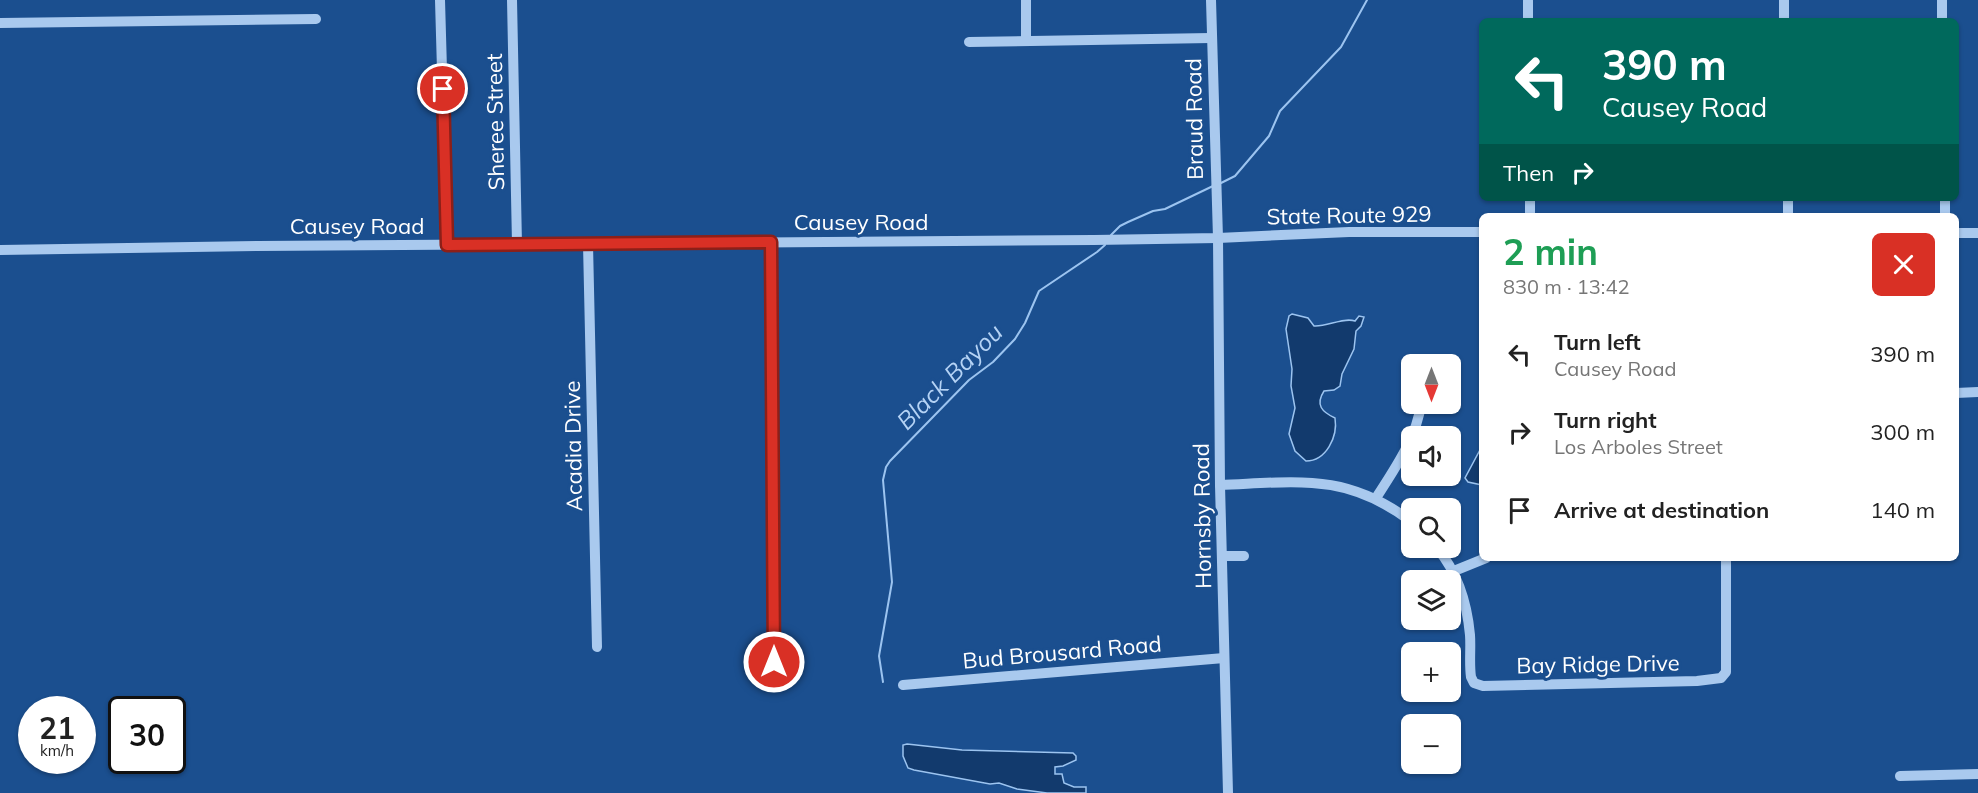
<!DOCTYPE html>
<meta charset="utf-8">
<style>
:root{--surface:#fff;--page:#f2f2f2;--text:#222;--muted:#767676}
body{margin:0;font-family:Mulish,sans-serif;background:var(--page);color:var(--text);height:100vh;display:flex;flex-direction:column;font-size:22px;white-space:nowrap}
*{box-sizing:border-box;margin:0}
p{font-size:20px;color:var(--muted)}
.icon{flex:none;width:33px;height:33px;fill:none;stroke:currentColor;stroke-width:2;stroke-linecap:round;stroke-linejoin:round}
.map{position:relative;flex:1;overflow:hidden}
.drawer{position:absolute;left:1479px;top:213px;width:480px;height:348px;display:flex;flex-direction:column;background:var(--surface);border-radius:9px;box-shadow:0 2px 4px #0004}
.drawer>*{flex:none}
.banner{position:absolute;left:1479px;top:18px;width:480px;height:183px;border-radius:9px;box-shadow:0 2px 4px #0004;background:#00695c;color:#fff;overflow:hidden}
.needle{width:39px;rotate:180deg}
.tools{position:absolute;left:1401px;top:354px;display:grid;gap:12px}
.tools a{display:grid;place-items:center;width:60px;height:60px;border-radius:9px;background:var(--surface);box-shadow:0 2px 4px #0004;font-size:30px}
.speed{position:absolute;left:18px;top:696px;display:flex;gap:12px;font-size:30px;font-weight:700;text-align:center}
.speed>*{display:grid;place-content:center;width:78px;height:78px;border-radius:50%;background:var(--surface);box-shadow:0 2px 4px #0004;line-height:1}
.speed small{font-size:15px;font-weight:400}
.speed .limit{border:3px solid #111;border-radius:9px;background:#fff;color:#111}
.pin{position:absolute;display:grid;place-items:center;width:51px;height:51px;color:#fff;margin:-26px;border:3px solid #fff;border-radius:50%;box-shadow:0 2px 6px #0007}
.me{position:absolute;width:66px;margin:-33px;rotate:0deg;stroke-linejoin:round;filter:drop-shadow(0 0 4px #0008)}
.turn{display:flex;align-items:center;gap:21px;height:126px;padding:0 24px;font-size:27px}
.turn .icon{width:78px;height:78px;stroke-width:2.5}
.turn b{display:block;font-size:42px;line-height:51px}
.then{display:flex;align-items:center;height:57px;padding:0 24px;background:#0003;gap:12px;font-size:22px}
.round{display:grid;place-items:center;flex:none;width:63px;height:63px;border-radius:9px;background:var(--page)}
.head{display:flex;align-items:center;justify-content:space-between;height:102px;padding:0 24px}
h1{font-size:36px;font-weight:700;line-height:45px;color:#1e9e55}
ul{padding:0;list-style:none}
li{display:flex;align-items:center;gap:18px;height:78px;padding:0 24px}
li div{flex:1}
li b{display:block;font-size:22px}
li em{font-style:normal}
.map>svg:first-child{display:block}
</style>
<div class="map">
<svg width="1978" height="793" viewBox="0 0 1978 793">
<rect width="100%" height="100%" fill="#1b4f8f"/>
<g fill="#123a6d" stroke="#9cc4f0" stroke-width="1.5">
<path d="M1292,314l16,4 6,8c13,1 29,-9 41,-5l4,-5 5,1 -3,9 -5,5 -2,18 -12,25 -2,12 -6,4 -10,1c-9,14 -2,21 11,27 3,19 -9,43 -29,43l-11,-10 -6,-17 6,-26 -4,-22 1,-17 -6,-40 3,-13z"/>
<path d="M1482,442v43l-14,-3 -3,-4 16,-30z"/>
<path d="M907,744l55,6 111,3 3,3v4l-13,6 -8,1v7h7l2,9 10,4h12v6h-39l-30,-4 -18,-6 -9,1 -76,-14 -6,-2 -5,-12v-11z"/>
</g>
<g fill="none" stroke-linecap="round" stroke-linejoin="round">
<g stroke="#9cc4f0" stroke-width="2">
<path d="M1221,183l14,-7 34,-40 11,-25 61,-64 26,-47"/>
<path d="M1111,235l9,-9 8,-4 25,-11 12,-2 48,-23"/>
<path d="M883,682l-4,-26 13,-74 -9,-102 3,-13 4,-6 79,-81 24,-18 22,-23 10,-16 14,-32 58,-39 8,-7"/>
</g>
<g stroke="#a9c9ee" stroke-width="10">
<path d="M440,0l7,245"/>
<path d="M512,0l5,244"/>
<path d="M1026,0v41"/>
<path d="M1211,0l7,238 2,247 8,308"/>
<path d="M1784,0v21"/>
<path d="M1942,0v21"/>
<path d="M1528,1v20"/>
<path d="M0,23l316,-4"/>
<path d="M969,42l242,-4"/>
<path d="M1530,198v18"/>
<path d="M1788,198v18"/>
<path d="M1945,198v18"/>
<path d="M1956,233h22"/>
<path d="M771,242l3,420 2,22"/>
<path d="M588,244l9,403"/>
<path d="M0,250l258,-4 836,-6 124,-2 131,-6h133"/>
<path d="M1956,393l22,-1"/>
<path d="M1220,485c77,-3 126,-13 192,37"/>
<path d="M1376,498c18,-28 41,-61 45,-94"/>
<path d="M1437,548c21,25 30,54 33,87 1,14 -1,28 1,42l3,6 9,3 214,-5 24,-3 5,-6v-114"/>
<path d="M1222,556h22"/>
<path d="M1454,571l32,-13"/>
<path d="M903,685l321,-27"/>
<path d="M1900,776l78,-2"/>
</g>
</g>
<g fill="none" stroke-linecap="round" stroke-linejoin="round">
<defs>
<path id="route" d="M443,89l4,156 324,-3 3,420"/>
</defs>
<use href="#route" stroke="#8d1f18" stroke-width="15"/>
<use href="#route" stroke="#d93025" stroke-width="10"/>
</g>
<g text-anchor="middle" stroke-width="6" stroke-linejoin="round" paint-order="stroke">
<g font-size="22" fill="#fff" stroke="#1b4f8f">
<text transform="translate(1194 119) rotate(-91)" y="8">Braud Road</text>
<text transform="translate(495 122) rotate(-91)" y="8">Sheree Street</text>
<text transform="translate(1349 215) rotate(-1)" y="8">State Route 929</text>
<text x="861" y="230">Causey Road</text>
<text x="357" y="234">Causey Road</text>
<text transform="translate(573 446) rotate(-91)" y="8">Acadia Drive</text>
<text transform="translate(1202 516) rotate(-91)" y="8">Hornsby Road</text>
<text transform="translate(1062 652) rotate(-5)" y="8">Bud Brousard Road</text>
<text transform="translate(1598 664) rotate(-1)" y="8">Bay Ridge Drive</text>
</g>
<g font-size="24" font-style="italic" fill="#b5d3f5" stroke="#1b4f8f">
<text transform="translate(950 377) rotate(-45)" y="8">Black Bayou</text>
</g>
</g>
</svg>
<div class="tools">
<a><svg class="needle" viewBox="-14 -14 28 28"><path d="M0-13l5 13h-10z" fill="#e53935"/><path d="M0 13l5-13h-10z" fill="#767676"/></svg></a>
<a><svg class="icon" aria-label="sound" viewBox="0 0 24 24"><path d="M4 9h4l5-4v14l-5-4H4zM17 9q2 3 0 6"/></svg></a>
<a><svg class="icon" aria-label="search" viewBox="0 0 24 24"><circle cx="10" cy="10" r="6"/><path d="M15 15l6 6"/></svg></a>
<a><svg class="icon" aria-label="layers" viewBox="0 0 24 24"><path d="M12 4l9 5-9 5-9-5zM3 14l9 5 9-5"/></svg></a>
<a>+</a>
<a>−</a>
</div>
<div class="speed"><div>21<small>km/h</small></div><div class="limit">30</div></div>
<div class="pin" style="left:443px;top:89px;background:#d93025"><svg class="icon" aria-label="arrive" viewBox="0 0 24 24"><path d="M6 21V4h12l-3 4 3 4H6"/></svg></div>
<svg class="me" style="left:774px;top:662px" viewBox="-20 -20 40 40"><circle r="17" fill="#d93025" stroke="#fff" stroke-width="3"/><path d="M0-11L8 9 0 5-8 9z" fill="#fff"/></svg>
<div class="banner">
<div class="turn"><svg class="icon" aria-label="left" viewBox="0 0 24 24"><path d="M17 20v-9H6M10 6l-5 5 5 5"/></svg><div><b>390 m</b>Causey Road</div></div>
<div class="then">Then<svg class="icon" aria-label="right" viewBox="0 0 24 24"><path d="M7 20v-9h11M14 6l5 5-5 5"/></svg></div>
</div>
<section class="drawer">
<div class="head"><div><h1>2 min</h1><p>830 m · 13:42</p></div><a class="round" style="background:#d93025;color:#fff"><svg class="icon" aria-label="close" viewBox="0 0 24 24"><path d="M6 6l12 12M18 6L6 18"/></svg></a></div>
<ul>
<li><svg class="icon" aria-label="left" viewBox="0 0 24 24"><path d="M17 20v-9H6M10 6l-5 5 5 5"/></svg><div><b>Turn left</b><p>Causey Road</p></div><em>390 m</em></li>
<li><svg class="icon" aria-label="right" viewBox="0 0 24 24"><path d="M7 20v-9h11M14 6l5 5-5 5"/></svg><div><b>Turn right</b><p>Los Arboles Street</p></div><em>300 m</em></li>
<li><svg class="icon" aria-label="arrive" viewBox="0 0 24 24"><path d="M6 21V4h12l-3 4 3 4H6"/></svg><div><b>Arrive at destination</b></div><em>140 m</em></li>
</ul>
</section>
</div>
